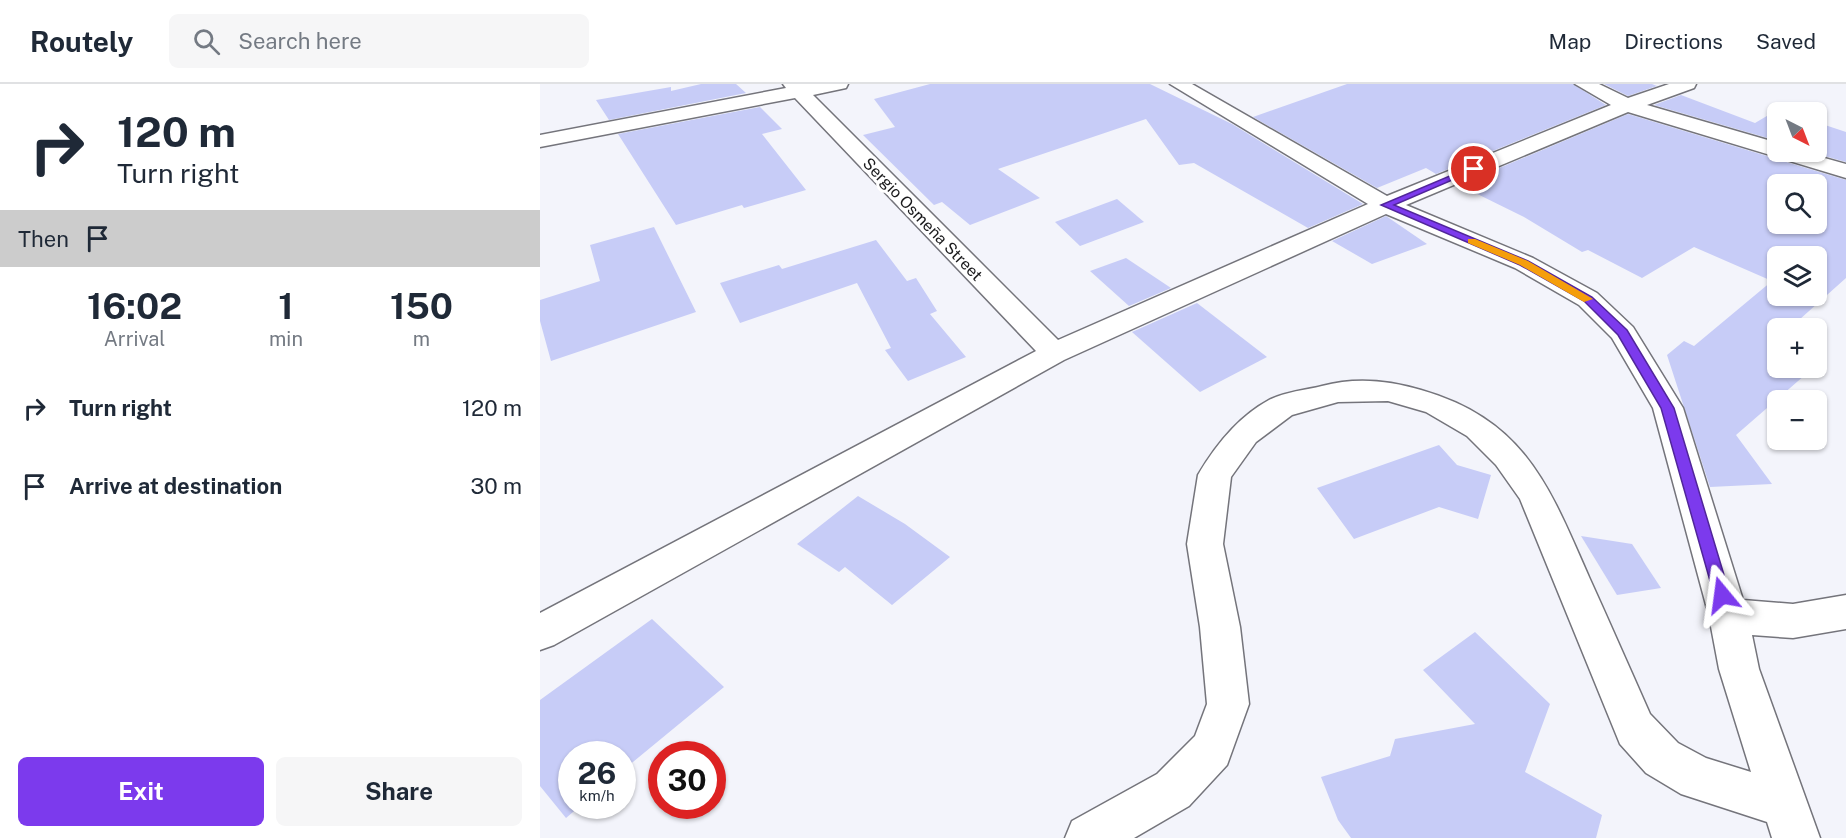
<!DOCTYPE html>
<meta charset="utf-8">
<style>
:root{--surface:#fff;--page:#f6f6f7;--text:#1f2937;--muted:#747a83;--line:#e0e1e3;--accent:#7c3aed}
body{margin:0;font-family:"Public Sans",sans-serif;background:var(--page);color:var(--text);height:100vh;display:flex;flex-direction:column;font-size:22px;white-space:nowrap}
*{box-sizing:border-box;margin:0}
p{font-size:20px;color:var(--muted)}
.icon{flex:none;width:33px;height:33px;fill:none;stroke:currentColor;stroke-width:2;stroke-linecap:round;stroke-linejoin:round}
.map{position:relative;flex:1;overflow:hidden}
.sheet{display:flex;flex-direction:column;background:var(--surface);width:540px}
.sheet>*{flex:none}
.top-card{background:#fff;color:var(--text);overflow:hidden}
.needle{width:39px;rotate:138deg}
.buttons{position:absolute;left:1227px;top:18px;display:grid;gap:12px}
.buttons a{display:grid;place-items:center;width:60px;height:60px;border-radius:9px;background:var(--surface);box-shadow:0 2px 4px #0004;font-size:30px}
.speed{position:absolute;left:18px;top:657px;display:flex;gap:12px;font-size:30px;font-weight:700;text-align:center}
.speed>*{display:grid;place-content:center;width:78px;height:78px;border-radius:50%;background:var(--surface);box-shadow:0 2px 4px #0004;line-height:1}
.speed small{font-size:15px;font-weight:400}
.speed .limit{border:9px solid #d22;background:#fff;color:#111}
.pin{position:absolute;display:grid;place-items:center;width:51px;height:51px;color:#fff;margin:-26px;border:3px solid #fff;border-radius:50%;box-shadow:0 2px 6px #0007}
.me{position:absolute;width:66px;margin:-33px;rotate:344deg;stroke-linejoin:round;filter:drop-shadow(0 0 4px #0008)}
.turn{display:flex;align-items:center;gap:21px;height:126px;padding:0 18px;font-size:27px}
.turn .icon{width:78px;height:78px;stroke-width:2.5}
.turn b{display:block;font-size:42px;line-height:51px}
.then{display:flex;align-items:center;height:57px;padding:0 18px;background:#0003;gap:12px;font-size:22px}
.eta{display:flex;justify-content:space-evenly;align-items:center;height:102px;text-align:center}
.eta b{font-size:36px;font-weight:700;line-height:42px}
.action{display:flex;gap:12px;margin-top:auto;padding:12px 18px}
.action a{flex:1;height:69px;border-radius:9px;background:var(--accent);color:#fff;font-size:24px;font-weight:700;line-height:69px;text-align:center}
.action a+a{background:var(--page);color:var(--text)}
ul{padding:0;list-style:none}
li{display:flex;align-items:center;gap:18px;height:78px;padding:0 18px}
li div{flex:1}
li b{display:block;font-size:22px}
li em{font-style:normal}
header{display:flex;align-items:center;gap:36px;box-sizing:border-box;height:84px;padding:0 30px;background:var(--surface);border-bottom:2px solid var(--line)}
header strong{font-size:28px}
nav{display:flex;gap:33px;margin-inline-start:auto;font-size:21px}
.search{width:420px;height:54px;background:var(--page);display:flex;align-items:center;gap:15px;box-sizing:border-box;padding:0 21px;border-radius:9px;color:var(--muted);font-size:22px}
main{display:flex;flex:1;min-height:0}
.map>svg:first-child{display:block}
</style>
<header>
<strong>Routely</strong>
<div class="search"><svg class="icon" aria-label="search" viewBox="0 0 24 24"><circle cx="10" cy="10" r="6"/><path d="M15 15l6 6"/></svg>Search here</div>
<nav><a>Map</a><a>Directions</a><a>Saved</a></nav>
</header>
<main>
<section class="sheet">
<div class="top-card">
<div class="turn"><svg class="icon" aria-label="right" viewBox="0 0 24 24"><path d="M7 20v-9h11M14 6l5 5-5 5"/></svg><div><b>120 m</b>Turn right</div></div>
<div class="then">Then<svg class="icon" aria-label="arrive" viewBox="0 0 24 24"><path d="M6 21V4h12l-3 4 3 4H6"/></svg></div>
</div>
<div class="eta">
<div><b>16:02</b><p>Arrival</p></div>
<div><b>1</b><p>min</p></div>
<div><b>150</b><p>m</p></div>
</div>
<ul>
<li><svg class="icon" aria-label="right" viewBox="0 0 24 24"><path d="M7 20v-9h11M14 6l5 5-5 5"/></svg><div><b>Turn right</b></div><em>120 m</em></li>
<li><svg class="icon" aria-label="arrive" viewBox="0 0 24 24"><path d="M6 21V4h12l-3 4 3 4H6"/></svg><div><b>Arrive at destination</b></div><em>30 m</em></li>
</ul>
<div class="action"><a>Exit</a><a>Share</a></div>
</section>
<div class="map">
<svg width="1306" height="754" viewBox="0 0 1306 754">
<rect width="100%" height="100%" fill="#f3f4fb"/>
<g fill="#c7ccf7" fill-rule="evenodd">
<path d="M161,0h35l10,9 -137,27 -13,-20 75,-13v4z"/>
<path d="M390,0h220l82,40 131,80 -55,24 -114,-65 -15,2 -33,-46 -148,50 42,29 -70,27 -28,-23 -8,3 -71,-70 32,-8 -21,-28z"/>
<path d="M807,0h226l33,21 -170,69 -10,-6 -49,20 -124,-71z"/>
<path d="M1064,0h48l5,2 -29,10z"/>
<path d="M1141,11l74,28 22,-13 9,2h-8v29l-124,-36z"/>
<path d="M220,23l22,22 -20,5 44,56 -62,18 -2,-3 -66,20 -58,-91z"/>
<path d="M1088,30l218,66v98l-56,50h-12v40h35l-77,67 36,49 -62,3 -43,-132 17,-14 10,5 78,-65 -78,-34 -52,31 -54,-28 -6,2 -58,-35 -65,-32zM1238,100h38v40h-38zM1238,172h38v40h-38z"/>
<path d="M1276,38l30,10v30l-36,-10h6z"/>
<path d="M577,115l27,23 -64,24 -25,-24z"/>
<path d="M846,132l41,28 -55,20 -40,-23z"/>
<path d="M114,143l42,85 -145,49 -11,-40v-21l60,-19 -10,-36z"/>
<path d="M336,156l31,41 9,-3 21,33 -7,3 36,43 -58,24 -23,-31 6,-2 -34,-65 -117,40 -20,-40 59,-18 3,4z"/>
<path d="M586,174l45,30 -42,18 -39,-35z"/>
<path d="M657,219l70,54 -67,35 -68,-60z"/>
<path d="M899,361l18,20 34,10 -13,44 -39,-12 -85,32 -37,-51z"/>
<path d="M318,412l47,28 45,33 -58,48 -47,-38 -6,5 -42,-28z"/>
<path d="M1041,452l51,8 29,44 -44,7z"/>
<path d="M112,535l72,68 -102,84v-17h-50v52h8l-14,12 -26,-32v-86z"/>
<path d="M935,548l75,72 -25,68 77,43 -6,23h-245l-13,-18 -17,-43 69,-21 5,-17 80,-15 -52,-54z"/>
</g>
<g fill="none" stroke-linecap="round" stroke-linejoin="round">
<defs>
<path id="minor" d="M243,0h65l-2,4 -33,7 245,245 310,-136 -198,-120h22l195,112 224,-91 -36,-21h24l29,14 41,-14h27l-2,4 -47,17 131,38v9h25l43,12v14l-218,-66 -222,93 127,53 64,35 36,34 50,81 60,192 50,4 53,-9v34l-53,9 -41,-3 7,34 61,169h-48l-5,-16 -86,-28 -35,-21 -26,-29 -100,-245 -24,-34 -29,-29 -41,-24 -38,-11 -50,1 -46,13 -36,27 -25,35 -8,67 17,83 9,77 -22,61 -38,41 -55,32h-69l7,-17 85,-47 38,-38 12,-32 -7,-77 -13,-83 11,-69c17,-29 41,-59 71,-75 15,-8 37,-10 53,-14 33,-9 66,-6 99,4 104,30 128,96 168,187 21,46 41,92 61,137l28,29 28,15 45,14 -32,-103 -10,-53 -56,-208 -41,-70 -33,-33 -64,-37 -129,-54 -322,146 -510,285 -14,5v-37l496,-262 -241,-253 -255,49v-12l246,-47z"/>
</defs>
<use href="#minor" stroke="#74747b" stroke-width="3"/>
<use href="#minor" fill="#fff" fill-rule="evenodd"/>
</g>
<path fill="#7c3aed" stroke="#51269a" stroke-width="1.5" d="M931,83l7,2 -84,36 134,56 64,36 35,33 47,78 56,187 -3,5h-11l-2,-5 -53,-187 -43,-73 -34,-34 -64,-36 -139,-60z"/>
<path fill="#f59e0b" d="M928,155h7l53,22 65,38 -9,3 -64,-37 -52,-22z"/>
<g text-anchor="middle" stroke-width="6" stroke-linejoin="round" paint-order="stroke">
<g font-size="16" fill="#1a1a1c" stroke="#fff">
<text transform="translate(383 135) rotate(46)" y="6">Sergio Osmeña Street</text>
</g>
</g>
</svg>
<div class="buttons">
<a><svg class="needle" viewBox="-14 -14 28 28"><path d="M0-13l5 13h-10z" fill="#e53935"/><path d="M0 13l5-13h-10z" fill="#747a83"/></svg></a>
<a><svg class="icon" aria-label="search" viewBox="0 0 24 24"><circle cx="10" cy="10" r="6"/><path d="M15 15l6 6"/></svg></a>
<a><svg class="icon" aria-label="layers" viewBox="0 0 24 24"><path d="M12 4l9 5-9 5-9-5zM3 14l9 5 9-5"/></svg></a>
<a>+</a>
<a>−</a>
</div>
<div class="speed"><div>26<small>km/h</small></div><div class="limit">30</div></div>
<div class="pin" style="left:934px;top:85px;background:#d93025"><svg class="icon" aria-label="arrive" viewBox="0 0 24 24"><path d="M6 21V4h12l-3 4 3 4H6"/></svg></div>
<svg class="me" style="left:1182px;top:511px" viewBox="-20 -20 40 40"><path d="M0-17L14 15 0 8-14 15z" fill="#7c3aed" stroke="#fff" stroke-width="4"/></svg>
</div>
</main>
